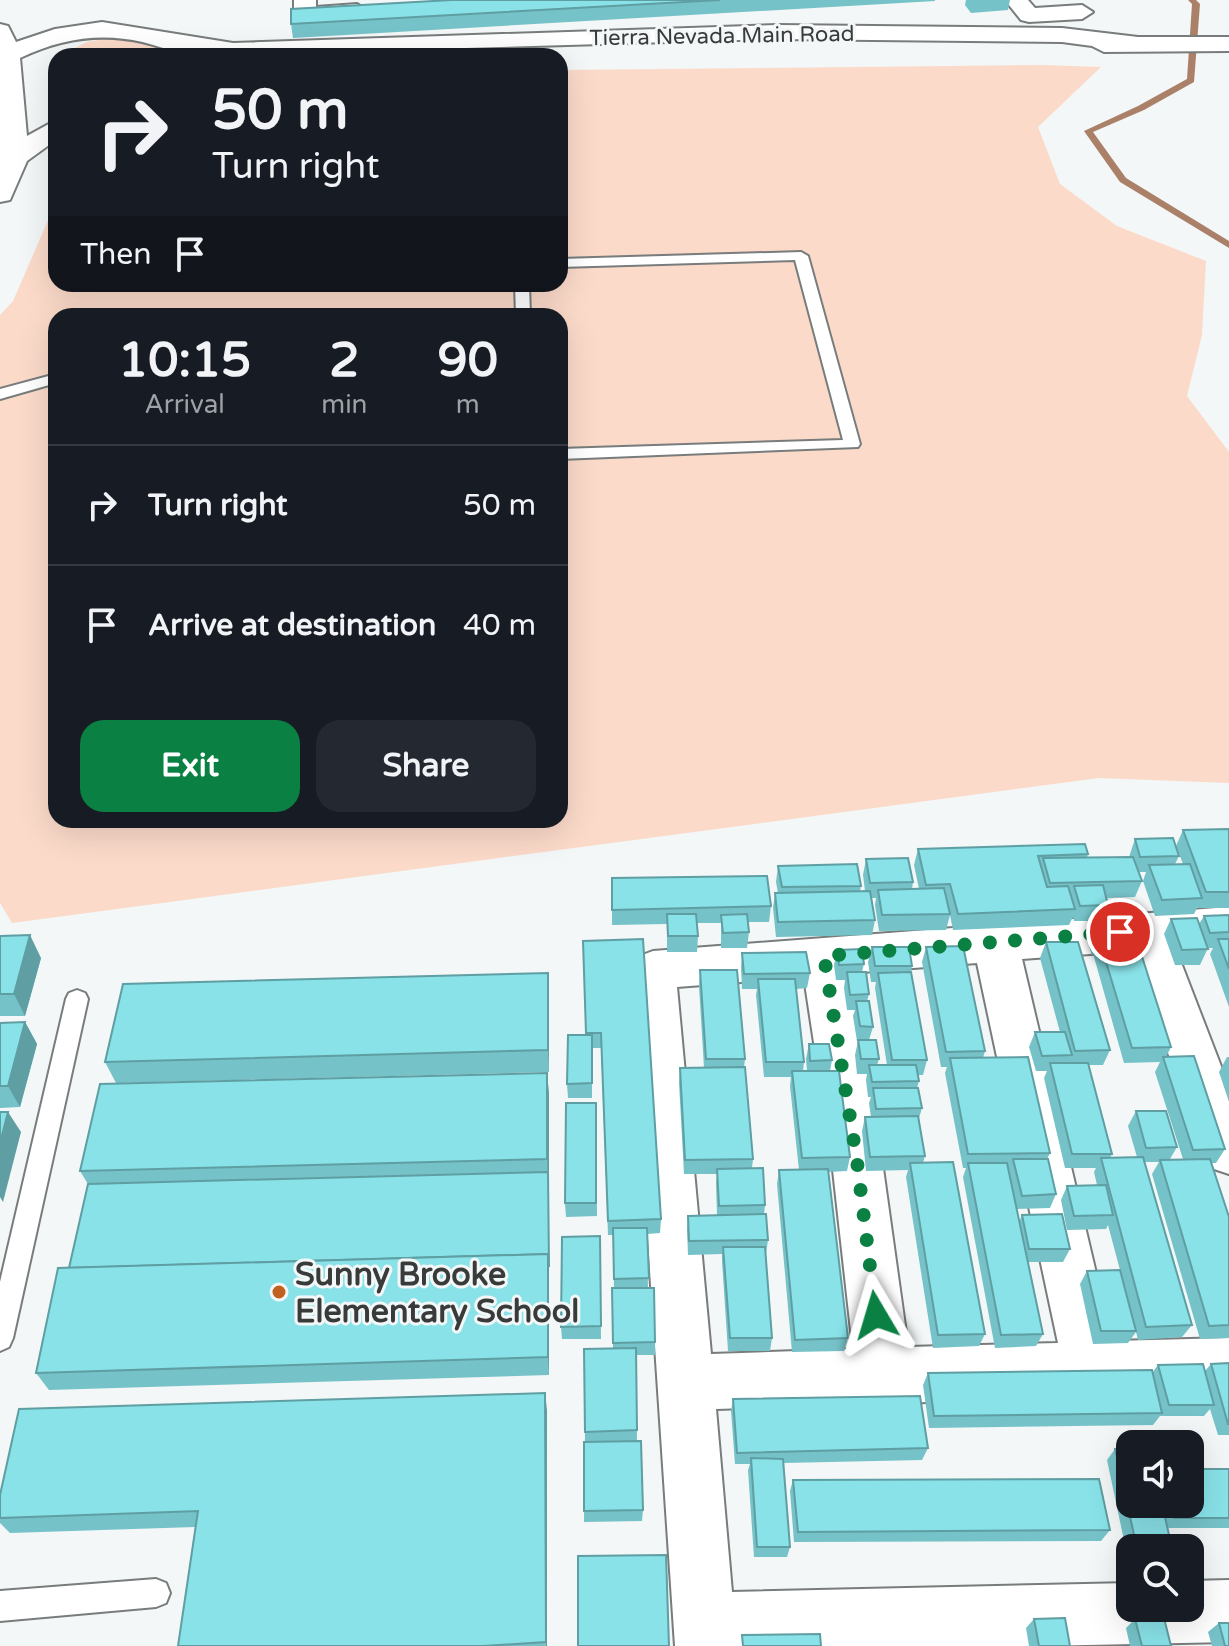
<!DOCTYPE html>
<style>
:root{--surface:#171b24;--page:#242831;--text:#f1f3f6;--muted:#9ea1a6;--line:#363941;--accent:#0b8043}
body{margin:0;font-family:"Varela Round",sans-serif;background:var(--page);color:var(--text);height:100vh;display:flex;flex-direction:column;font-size:30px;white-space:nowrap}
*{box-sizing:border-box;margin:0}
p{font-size:26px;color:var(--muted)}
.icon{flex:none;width:44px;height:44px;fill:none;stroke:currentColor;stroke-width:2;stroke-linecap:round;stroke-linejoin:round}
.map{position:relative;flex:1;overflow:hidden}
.drawer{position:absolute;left:48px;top:308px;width:520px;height:520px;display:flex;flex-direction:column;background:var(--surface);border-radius:24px;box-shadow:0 8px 32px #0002}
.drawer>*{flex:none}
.guide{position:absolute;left:48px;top:48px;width:520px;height:244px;border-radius:24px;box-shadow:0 8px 32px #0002;background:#171b24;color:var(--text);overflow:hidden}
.controls{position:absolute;left:1116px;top:1430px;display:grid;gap:16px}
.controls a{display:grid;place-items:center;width:88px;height:88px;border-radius:16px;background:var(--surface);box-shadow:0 8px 32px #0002;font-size:40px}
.pin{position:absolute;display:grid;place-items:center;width:68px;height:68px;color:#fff;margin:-34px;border:4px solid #fff;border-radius:50%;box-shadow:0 2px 8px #0007}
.me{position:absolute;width:88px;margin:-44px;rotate:353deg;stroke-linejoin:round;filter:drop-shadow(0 0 6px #0008)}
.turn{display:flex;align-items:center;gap:28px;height:168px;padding:0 32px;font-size:36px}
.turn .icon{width:104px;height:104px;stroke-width:2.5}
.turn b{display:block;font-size:56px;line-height:68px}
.then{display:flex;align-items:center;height:76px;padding:0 32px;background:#0003;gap:16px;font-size:30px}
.eta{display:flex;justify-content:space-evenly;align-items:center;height:136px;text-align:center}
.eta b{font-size:48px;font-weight:700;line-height:56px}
.primary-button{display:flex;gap:16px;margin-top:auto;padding:16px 32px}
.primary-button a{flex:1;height:92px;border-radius:24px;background:var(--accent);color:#fff;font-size:32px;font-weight:700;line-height:92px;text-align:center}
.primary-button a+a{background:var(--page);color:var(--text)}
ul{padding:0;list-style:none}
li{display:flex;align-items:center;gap:24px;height:120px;padding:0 32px;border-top:2px solid var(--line)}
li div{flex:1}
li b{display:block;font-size:30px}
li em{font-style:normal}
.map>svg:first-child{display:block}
</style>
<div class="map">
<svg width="1229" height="1646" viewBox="0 0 1229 1646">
<rect width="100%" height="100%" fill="#f3f7f7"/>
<g fill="#fbdac9" fill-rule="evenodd">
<path d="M105,39l52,4 13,13h-111l28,-14z"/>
<path d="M1042,65l59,2 -63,60 22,57 57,42 89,35 -4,74 -15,61 42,56v331l-130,-5 -1087,145 -12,-20v-588l13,-14 43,-99v82h504v-214zM56,316h504v504h-504z"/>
</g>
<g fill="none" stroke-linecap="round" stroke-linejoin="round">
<path fill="#ab8069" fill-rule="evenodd" d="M1188,0h8l4,4 -6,78 -50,28 -51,22 33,46 103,63v7l-109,-66 -36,-51 54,-25 49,-27 5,-75z"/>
<defs>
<g id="lane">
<path d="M801,252l7,4 52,188 -2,3 -298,12v-10l283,-9 -48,-180 -235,7v-8z"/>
<path d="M515,284h14l1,32h-14z"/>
<path d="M56,374v9l-56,16v-10z"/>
<path d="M77,990l8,3 3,6 -75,339 -4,9 -9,4v-69l66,-283 3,-6z"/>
<path d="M156,1579l10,4 4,10 -4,10 -10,4 -156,14v-30z"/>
</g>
<g id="street">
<path d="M294,0h22v7l41,-3 11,7c-9,10 -65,13 -74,3z"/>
<path d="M1005,0h23l7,8 47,-3 11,7 -11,7 -53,3 -8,-2z"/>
<path d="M1229,907v36l-54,4 54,140v87l-18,-6 -7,-16 -73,-201 -109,8 90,382 117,-3v54l-513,17 16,183 398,-9v25h60v-27l39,-1v62l-190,4h-364l-45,-676 7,-13 16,-6zM977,963l81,380 -150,4 -26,-186 -32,-188zM804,977l28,184 21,188 -142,5 -34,-367z"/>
</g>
<path id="secondary" d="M102,22l131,21 544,-18 285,3 76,9h91v14l-125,1 -12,-6 -30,-4 -285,-3 -595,17c-55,-26 -108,-24 -162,2l7,78 29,-16v20l-29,21 -17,39 -10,2v-178l8,2 8,16 39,-13z"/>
</defs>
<use href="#lane" stroke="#787c7c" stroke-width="4"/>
<use href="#street" stroke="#787c7c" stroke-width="4"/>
<use href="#secondary" stroke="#787c7c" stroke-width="4"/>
<use href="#lane" fill="#fff" fill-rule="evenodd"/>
<use href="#street" fill="#fff" fill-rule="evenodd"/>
<use href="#secondary" fill="#fff" fill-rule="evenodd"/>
</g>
<g fill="#75c2c8">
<path d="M442,0h493v1l-642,37 -2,-14z"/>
<path d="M966,0h44l-2,10 -37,3 -6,-8z"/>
<path d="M1229,829v79h-31v-2l-4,8 -39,2 -12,-35 3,-9h-7l3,9 -7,16 -29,1 2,7 -6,16h-28l-1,-4 -4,8 -116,5 -3,-15 -4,15 -67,1 -4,-26 1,-7h-5l4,22 -3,15 -96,2 -3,-29 2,-15h3l-2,-11 2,-16 83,20 -1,5h5l-2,-16 3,-16 47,23 -1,7h7l-5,-24 4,-16 170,5 -1,4 42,-1 6,-18 44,17 -4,8h8l-7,-18 7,-16z"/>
<path d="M612,878l159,28 -2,16h-21l1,10 -2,16h-26v-25h-24l1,13 -1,16h-30v-28l-55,1z"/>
<path d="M1229,915v92l-19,-53 3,-6h-5l-8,17h-25l-11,-31 7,-15 28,5 5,-8z"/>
<path d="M1093,921l46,18 -2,3 34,105 -5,10 59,92 -9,14h-4l17,54v121l-29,1 -48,-165 7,-12h-15l48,163 -10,12 -44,3 -2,-8 -8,11 -35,1 -13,-60 7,-13 33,-1 -12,-45 -2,4 -39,1 -6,-30 6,-14 30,-1 -3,-13 2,-4h-31l-21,-90 3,-7h-11l-7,-24 6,-15h25l-20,-74 6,-16 64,108 -7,15h-15l24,89 -2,4 27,-1 -9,-31 8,-15 41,36 -7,12h13l-28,-87 5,-10 -36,1 -30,-106v-2h-2l-6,-18z"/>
<path d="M0,936l41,22 -16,58h-25z"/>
<path d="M583,941l78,278 -1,14 -13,1 1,54 7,54v13h-19l1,86 6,69 -1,11 -58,1 1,-90 28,-84 -1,-60h2l-1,-53h-5l-7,-187h-9v50h-24l-1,-14 19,-49z"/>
<path d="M872,947l40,19 -1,6 16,88 -4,15h-5l1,6 -2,7 5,20 -3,10 6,38 -2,7 62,171 -6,12 -46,2 -27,-171 2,-7 -42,1 -4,-40 3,-14h6l-2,-14 2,-6h-3l-2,-17 1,-6h-10l-2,-19 3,-14h-1l-4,-25 2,-6h-8l-3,-22 1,-8h-9l-2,-15 3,-15 27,14 -2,8 7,22 -2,7 6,26 -4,13 10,19 -2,6h10l-12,-77 1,-6h-5l-3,-20z"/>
<path d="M926,947l59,104 -2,7 67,95 -3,6 9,35 -6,14 -34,1 3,13 3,-7 48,34 -7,13h-35l15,72 -7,12 -41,2 -32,-171 3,-9h-3l-18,-95 2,-6h-6l-19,-105z"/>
<path d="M742,953l68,20 -3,15 -11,1 8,73 -1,9h4l-1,-12 3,-15 23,16 -2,11 20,86 -3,14 -19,1 20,166 -4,13 -52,1 -15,-168 2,-14h20l-9,-84 1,-9h-27l-8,-82 1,-6h-15l-1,-21z"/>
<path d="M700,970l45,89 -1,8 9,92 -1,9 13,37 -1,9 4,26 -2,14 6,84 -2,13h-42l-6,-90v-7l-34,1 -1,-26 1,-13 29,-1 -1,-32 1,-9h-33l-5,-91 1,-15h24l-5,-82z"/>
<path d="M548,973l1,99 -433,11 -11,-21z"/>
<path d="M25,1022l12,22 -17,63 -20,1v-85z"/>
<path d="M1227,1057h2v45l-10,-30z"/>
<path d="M547,1073l2,21v281l-500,15 -13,-17 33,-105 19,-84 -8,-13z"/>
<path d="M596,1103l1,113 -31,1 -1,-14z"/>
<path d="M600,1236l1,103h-39l-1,-12z"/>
<path d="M1229,1363v72h-11l-8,-26 -6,7h-44l-7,9 -224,3 -6,-43 5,-12h224l6,-8 47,6 6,-7z"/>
<path d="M733,1399l195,49 -6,12 -139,3 7,84 -3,10h-33l-6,-87 2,-6h-15l-4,-53z"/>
<path d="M547,1410v236h-369l17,-119 -185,6 -10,-10v-28z"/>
<path d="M1115,1449l15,55h60l39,-35v59h-61l4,20h-42l-1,16 -22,-104z"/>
<path d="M793,1480l317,50 -9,11 -307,1 -4,-51z"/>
<path d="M1034,1619l36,27h-41l-3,-18z"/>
<path d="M1135,1619l36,27h-41l-4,-18z"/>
<path d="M1219,1623l10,23h-17l-4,-14z"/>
</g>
<g fill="#5f9ea2">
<path d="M30,935l11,23 -16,58 -11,-22z"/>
<path d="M548,973l1,22v77l-1,-22z"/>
<path d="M25,1022l12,22 -17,63 -12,-21z"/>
<path d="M547,1073l2,21v281l-1,-18z"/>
<path d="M8,1112l13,20 -18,70 -3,-5v-54z"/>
<path d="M545,1393l2,17v236h-1v-4z"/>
</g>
<g fill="#88e2e8" stroke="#5f9ea2" stroke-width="2">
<path d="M451,0h269l-429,24v-15z"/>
<path d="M1229,829v63h-23l-23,-62z"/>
<path d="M1173,838l6,18 -39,1 -5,-18z"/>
<path d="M1085,844l3,10 -50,2 9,31 21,-1 7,23 -117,5 -8,-30 -24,1 -8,-36z"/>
<path d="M1133,857l9,24 -92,2 -7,-25z"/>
<path d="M908,858l5,24 -43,1 -4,-24z"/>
<path d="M857,864l4,22 -79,1 -4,-21z"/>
<path d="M1190,864l12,34 -40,2 -13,-35z"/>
<path d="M767,876l4,30 -159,4v-32z"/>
<path d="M1103,885l5,20 -28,1 -6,-20z"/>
<path d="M944,888l6,26 -68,1 -4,-25z"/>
<path d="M870,891l5,29 -97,2 -3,-29z"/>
<path d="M667,914h29l2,22h-30z"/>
<path d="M747,914l2,18 -26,1 -2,-18z"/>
<path d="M1229,915v17l-19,1 -6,-17z"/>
<path d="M1197,918l11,31 -26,1 -11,-31z"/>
<path d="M1132,920l7,19 -41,1 -5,-19z"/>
<path d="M30,935l-16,59h-14v-58z"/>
<path d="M643,939l18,280 -53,2 -7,-188h-15l-3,-92z"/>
<path d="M1218,939h11v30z"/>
<path d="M1137,941l34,106 -39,1 -32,-106z"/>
<path d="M1046,942h32l32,108 -35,1z"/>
<path d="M963,946l22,105 -39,1 -20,-105z"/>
<path d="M872,947h37l3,19h-37z"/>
<path d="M862,949l2,15 -25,1 -2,-15z"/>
<path d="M806,952l4,21 -66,1 -2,-21z"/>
<path d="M700,970h37l8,89h-39z"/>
<path d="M847,972h19l3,22 -19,1z"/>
<path d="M911,972l16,88h-35l-14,-87z"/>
<path d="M548,973v77l-443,12 18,-78z"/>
<path d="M758,979h37l9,83h-38z"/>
<path d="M856,1001h13l4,26 -13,-1z"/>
<path d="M25,1022l-17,64h-8v-63z"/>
<path d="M1035,1032h30l7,23 -30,1z"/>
<path d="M568,1035h24v48l-25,1z"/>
<path d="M858,1040h18l3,19h-18z"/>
<path d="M809,1044h20l3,16 -22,1z"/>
<path d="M1194,1056l31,93 -32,1 -30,-93z"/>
<path d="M1028,1057l22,96 -82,1 -18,-96z"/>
<path d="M1050,1063h38l24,91h-40z"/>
<path d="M869,1065h47l3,16 -47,1z"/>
<path d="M745,1067l8,92 -68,1 -5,-92z"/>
<path d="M792,1071h47l11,86 -48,1z"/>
<path d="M547,1073v86l-467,12 20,-87z"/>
<path d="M873,1088h45l4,20 -46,1z"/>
<path d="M566,1103h30v100h-31z"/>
<path d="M1136,1111h30l11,36 -31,1z"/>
<path d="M0,1112h8l-8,31z"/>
<path d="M918,1116l7,40 -55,1 -5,-40z"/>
<path d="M1143,1157l49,168 -46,2 -45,-169z"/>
<path d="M1013,1159h35l8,35 -34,2z"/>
<path d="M1210,1159l19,58v108l-20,1 -49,-166z"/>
<path d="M953,1162l32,172 -47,1 -28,-172z"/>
<path d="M968,1163h39l36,171 -42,1z"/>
<path d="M763,1168l2,37 -46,1 -2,-37z"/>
<path d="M828,1169l20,169 -53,2 -16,-170z"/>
<path d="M548,1172l1,95 -1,-13 -479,14 19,-84z"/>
<path d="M1106,1185l7,30 -39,1 -7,-30z"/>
<path d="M766,1214l2,26 -79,1 -1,-25z"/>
<path d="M1062,1214l8,35h-41l-7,-34z"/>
<path d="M613,1228h34l2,50 -35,1z"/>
<path d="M600,1236l1,90 -40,1 1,-90z"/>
<path d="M723,1247h42l7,91h-42z"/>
<path d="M548,1254v103l-512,16 22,-105z"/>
<path d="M1120,1270l16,61h-35l-14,-60z"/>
<path d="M612,1288h42l1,54 -42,1z"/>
<path d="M636,1348l1,82 -52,2 -1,-83z"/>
<path d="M1229,1363v61h-1l-17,-60z"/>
<path d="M1203,1364l11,41h-45l-11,-40z"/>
<path d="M1152,1370l10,43 -228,3 -6,-43z"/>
<path d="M545,1393l1,249 -63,4h-305l20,-135 -198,7v-23l19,-86z"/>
<path d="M920,1396l8,52 -191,5 -4,-54z"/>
<path d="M641,1441l2,69 -59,1v-69z"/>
<path d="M1130,1448v56h32l10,44h-35l-22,-99z"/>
<path d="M751,1458l32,1 7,88h-33z"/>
<path d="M1190,1469h39v49h-55l-3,-14h19z"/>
<path d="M1099,1479l11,51 -312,2 -5,-52z"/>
<path d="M666,1555l3,91h-91v-90z"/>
<path d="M1065,1618l5,28h-31l-5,-27z"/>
<path d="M1164,1618l7,28h-29l-7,-27z"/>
<path d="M1219,1623h10v23h-4z"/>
<path d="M820,1634l1,12h-78l-1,-11z"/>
</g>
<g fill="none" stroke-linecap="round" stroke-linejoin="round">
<path stroke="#0b8043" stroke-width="14" stroke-dasharray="0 25.2" d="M876,1315l-19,-154 -33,-205 296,-24"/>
</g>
<circle fill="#c1601f" stroke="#f3f7f7" stroke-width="3" cx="279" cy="1292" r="8"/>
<g text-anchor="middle" stroke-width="6" stroke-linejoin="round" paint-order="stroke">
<g font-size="22" fill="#393b3b" stroke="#f3f7f7">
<text transform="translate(722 35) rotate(-1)" y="8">Tierra Nevada Main Road</text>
</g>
<g font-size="32" font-weight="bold" fill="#393b3b" stroke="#f3f7f7" text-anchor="start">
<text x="295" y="1285">Sunny Brooke<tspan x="295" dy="37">Elementary School</tspan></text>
</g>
</g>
</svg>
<div class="controls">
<a><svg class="icon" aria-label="sound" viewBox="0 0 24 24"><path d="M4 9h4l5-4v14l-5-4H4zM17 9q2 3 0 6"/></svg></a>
<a><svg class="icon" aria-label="search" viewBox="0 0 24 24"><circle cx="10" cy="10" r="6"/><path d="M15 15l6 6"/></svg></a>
</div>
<div class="pin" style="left:1120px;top:932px;background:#d93025"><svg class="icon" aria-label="arrive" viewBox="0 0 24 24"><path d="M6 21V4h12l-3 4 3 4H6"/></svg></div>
<svg class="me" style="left:876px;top:1315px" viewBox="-20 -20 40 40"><path d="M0-17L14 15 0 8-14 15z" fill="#0b8043" stroke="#fff" stroke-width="4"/></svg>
<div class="guide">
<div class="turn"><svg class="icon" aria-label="right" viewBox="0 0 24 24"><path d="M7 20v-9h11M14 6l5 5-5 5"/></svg><div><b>50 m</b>Turn right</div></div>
<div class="then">Then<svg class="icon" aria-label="arrive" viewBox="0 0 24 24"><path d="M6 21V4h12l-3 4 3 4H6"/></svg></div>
</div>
<section class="drawer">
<div class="eta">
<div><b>10:15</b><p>Arrival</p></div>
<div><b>2</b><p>min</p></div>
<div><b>90</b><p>m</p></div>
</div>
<ul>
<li><svg class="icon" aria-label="right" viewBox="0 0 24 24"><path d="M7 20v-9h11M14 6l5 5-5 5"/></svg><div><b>Turn right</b></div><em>50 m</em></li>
<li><svg class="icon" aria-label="arrive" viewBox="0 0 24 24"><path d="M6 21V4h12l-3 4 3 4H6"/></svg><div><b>Arrive at destination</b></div><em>40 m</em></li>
</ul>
<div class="primary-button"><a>Exit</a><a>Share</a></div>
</section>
</div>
